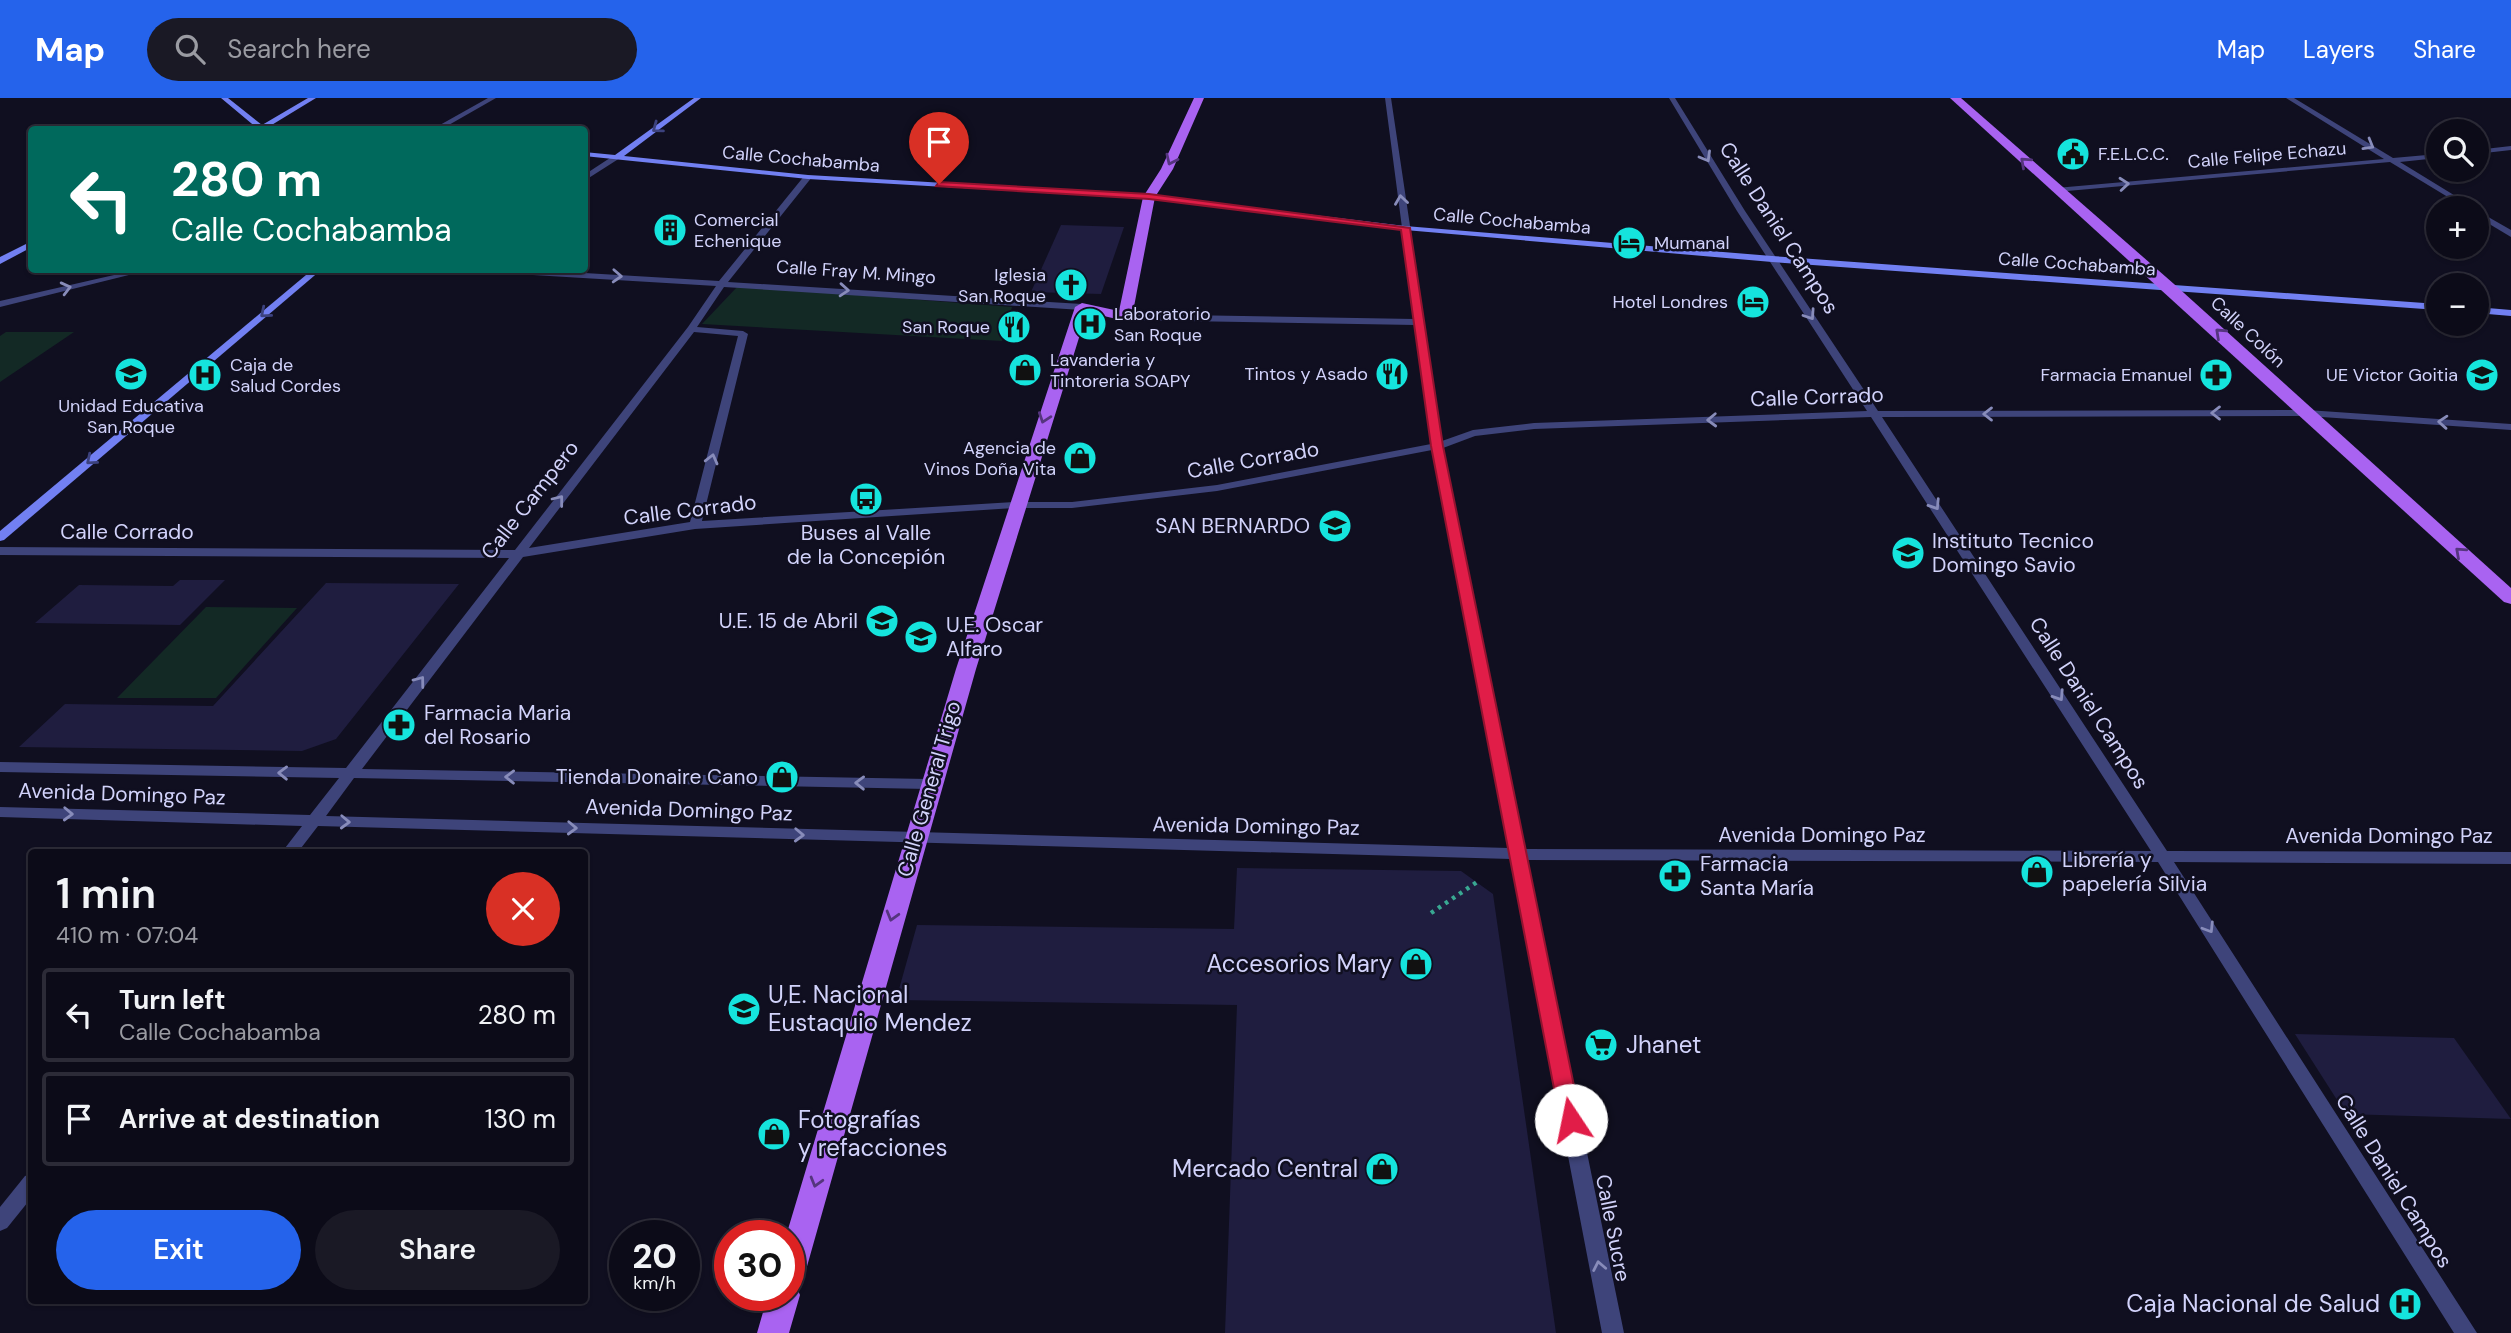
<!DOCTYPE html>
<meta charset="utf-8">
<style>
:root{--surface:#0c0b18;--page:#1a1925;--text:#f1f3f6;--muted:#9a9ba2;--line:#2c2b37;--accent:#2563eb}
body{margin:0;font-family:"DM Sans",sans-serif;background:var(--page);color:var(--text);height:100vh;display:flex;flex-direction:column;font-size:26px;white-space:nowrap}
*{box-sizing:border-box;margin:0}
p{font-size:23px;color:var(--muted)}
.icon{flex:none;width:38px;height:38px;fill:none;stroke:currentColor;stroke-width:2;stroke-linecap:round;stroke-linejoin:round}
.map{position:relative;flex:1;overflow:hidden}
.sheet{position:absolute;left:28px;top:751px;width:560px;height:455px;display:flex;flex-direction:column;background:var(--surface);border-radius:7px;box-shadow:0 2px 5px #0004,0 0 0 2px var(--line)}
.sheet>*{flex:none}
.top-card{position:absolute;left:28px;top:28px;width:560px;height:147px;border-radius:7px;box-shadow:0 2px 5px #0004,0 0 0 2px var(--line);background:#00695c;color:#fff;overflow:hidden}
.tools{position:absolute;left:2426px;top:21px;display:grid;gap:14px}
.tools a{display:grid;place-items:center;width:63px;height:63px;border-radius:50%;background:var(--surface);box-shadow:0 2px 5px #0004,0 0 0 2px var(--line);font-size:35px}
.speed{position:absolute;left:609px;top:1122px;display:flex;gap:14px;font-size:35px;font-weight:700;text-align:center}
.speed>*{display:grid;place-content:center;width:91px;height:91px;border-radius:50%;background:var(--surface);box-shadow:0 2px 5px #0004,0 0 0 2px var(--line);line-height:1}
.speed small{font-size:18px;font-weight:400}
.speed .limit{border:10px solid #d22;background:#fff;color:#111}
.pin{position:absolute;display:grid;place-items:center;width:60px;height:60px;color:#fff;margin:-72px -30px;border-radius:50% 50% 50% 0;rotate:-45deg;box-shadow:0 0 7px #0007}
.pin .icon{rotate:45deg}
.me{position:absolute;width:77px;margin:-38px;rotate:349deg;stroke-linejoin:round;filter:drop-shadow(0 0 5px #0008)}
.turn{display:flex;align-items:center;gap:24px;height:147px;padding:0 28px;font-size:32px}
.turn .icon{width:91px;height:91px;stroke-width:2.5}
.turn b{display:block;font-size:49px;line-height:60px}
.round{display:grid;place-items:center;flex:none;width:74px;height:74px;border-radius:37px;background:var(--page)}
.head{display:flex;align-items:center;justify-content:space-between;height:119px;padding:0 28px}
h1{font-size:42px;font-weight:600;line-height:52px}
.action{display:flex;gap:14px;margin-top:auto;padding:14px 28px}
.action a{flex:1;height:80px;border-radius:42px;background:var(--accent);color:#fff;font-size:28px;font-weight:600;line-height:80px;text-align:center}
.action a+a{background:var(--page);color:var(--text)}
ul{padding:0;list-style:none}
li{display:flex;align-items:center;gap:21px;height:94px;margin:0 14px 10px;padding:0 14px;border:4px solid var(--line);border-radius:7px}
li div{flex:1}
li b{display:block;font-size:26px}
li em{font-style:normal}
header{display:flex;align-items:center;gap:42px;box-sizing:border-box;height:98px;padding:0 35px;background:var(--accent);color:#fff}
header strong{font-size:33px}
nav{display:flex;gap:38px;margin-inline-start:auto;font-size:24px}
.search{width:490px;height:63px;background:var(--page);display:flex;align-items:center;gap:18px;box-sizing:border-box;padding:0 24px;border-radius:38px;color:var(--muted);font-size:26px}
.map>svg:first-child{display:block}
</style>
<header>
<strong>Map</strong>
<div class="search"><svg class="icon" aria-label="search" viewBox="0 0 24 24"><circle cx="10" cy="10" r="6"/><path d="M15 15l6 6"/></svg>Search here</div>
<nav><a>Map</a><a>Layers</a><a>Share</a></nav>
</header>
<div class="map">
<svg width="2511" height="1235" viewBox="0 0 2511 1235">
<rect width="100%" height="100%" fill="#100f20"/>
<g fill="#132925">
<path d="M738,188l274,21 -10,34 -300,-17z"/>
<path d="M6,234h68l-74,50v-46z"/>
<path d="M206,509l91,1 -81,90h-99z"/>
</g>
<g fill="#1f1d3f">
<path d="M1061,127l63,2 -23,67 -70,-2z"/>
<path d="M180,482h45l-45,45 -145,-2 44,-38 94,1z"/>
<path d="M326,485l133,1 -123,155 -34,12 -283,-4 46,-43 148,2z"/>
<path d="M1237,770l224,3 32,23 63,439h-331l12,-328 -341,-5 21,-75 317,4z"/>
<path d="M2295,936l159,4 57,81 -165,-5z"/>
</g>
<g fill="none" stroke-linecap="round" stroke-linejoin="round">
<path stroke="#39a892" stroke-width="4.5" stroke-dasharray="3.5 5" stroke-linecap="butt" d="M1431,815l46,-31"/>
<g fill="#3e447a" fill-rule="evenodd">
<path d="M488,0h8l-56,32h-9z"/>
<path d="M1385,0h6l51,343 31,-11 61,-7 333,-12 -130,-200 -68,-113h6l70,113 133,200 429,-1 204,14v6l-204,-14 -425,1 285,434 344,1v12l-337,-2 303,471h-23l-296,-471 -631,-2 97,473h-22l-91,-474 -1193,-33 -20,26h-16l20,-26 -302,-9v-10l310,8 29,-37 -339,-6v-10l346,6 163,-210 -509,-3v-8l515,3 173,-223 28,-41 -216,-13 -4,-3h38l185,11 86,-106 7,2 -84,105 354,22 5,3 -5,3 -358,-23 -27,40 46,4 5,3 -46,187 312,-19h58l145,-17 214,-41 -16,-119 -290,-5 -5,-3 5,-3 289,5zM694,234l44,4 -48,186 -161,26zM1871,319l280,434 -626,-2 -82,-401 32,-12 59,-7zM1432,352l77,398 -1183,-32 28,-38 574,11 7,-5 -7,-5 -566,-10 161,-212 172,-28 319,-21h58l145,-17z"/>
<path d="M2286,0h8l99,60 45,-4v4l-38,4 75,46h-9l-76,-46 -334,30 -4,-2 4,-2 328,-29z"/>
<path d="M2511,48v4l-35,4v-4z"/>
<path d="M613,58l7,2 -36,23v-6z"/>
<path d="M2476,112l35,20v7l-35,-21z"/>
<path d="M136,172h13l-149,37v-6z"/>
<path d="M32,1076v23l-25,31 -7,3v-24l25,-31z"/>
</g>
<g fill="#7280f2" fill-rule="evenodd">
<path d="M221,0h7l34,27 46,-27h8l-46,28 36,4h-50l1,-2z"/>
<path d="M694,0h7l-77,58 184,19 341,20 256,31 367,30 666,48v6l-666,-48 -367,-32 -256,-31 -341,-20 -224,-23v-4l31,3z"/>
<path d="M32,143v6l-32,17v-7z"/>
<path d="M312,172h9l-317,270 -4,1v-10z"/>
<path d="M2476,209l35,3v6l-35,-3z"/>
</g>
<g fill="#a963f1" fill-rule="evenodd">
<path d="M1194,0h10l-31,71 -18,28 -23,120 -7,4 -38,-9 -111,357 -172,608 -7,11 3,7 -11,38h-32l11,-38h21v-59h-3l170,-567 119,-362 7,-4 37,8 24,-114 18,-28z"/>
<path d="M1950,0h11l213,186 337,304v16l-7,-2z"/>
</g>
</g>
<defs><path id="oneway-chevron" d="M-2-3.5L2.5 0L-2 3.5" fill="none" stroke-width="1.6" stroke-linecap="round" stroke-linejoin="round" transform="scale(1.75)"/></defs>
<g stroke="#3c427e">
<use href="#oneway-chevron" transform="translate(657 30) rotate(144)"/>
<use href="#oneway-chevron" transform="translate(265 215) rotate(140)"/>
<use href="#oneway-chevron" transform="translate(91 362) rotate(140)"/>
</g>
<g stroke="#888cba">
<use href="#oneway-chevron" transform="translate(2369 47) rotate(30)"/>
<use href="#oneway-chevron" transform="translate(1706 59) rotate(60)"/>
<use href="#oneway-chevron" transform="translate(2124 86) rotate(-5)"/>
<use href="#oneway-chevron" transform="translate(1401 102) rotate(-98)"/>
<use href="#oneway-chevron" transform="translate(617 178) rotate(3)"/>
<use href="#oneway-chevron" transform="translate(66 190) rotate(-14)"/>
<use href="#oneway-chevron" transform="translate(844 192) rotate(4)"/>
<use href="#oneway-chevron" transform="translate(1810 217) rotate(56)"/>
<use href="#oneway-chevron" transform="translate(2216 315) rotate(180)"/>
<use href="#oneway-chevron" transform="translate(1988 316) rotate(180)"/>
<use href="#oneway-chevron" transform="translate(1712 322) rotate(178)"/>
<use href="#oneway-chevron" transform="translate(2443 324) rotate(-176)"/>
<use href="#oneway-chevron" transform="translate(712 361) rotate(-76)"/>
<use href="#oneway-chevron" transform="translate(559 402) rotate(-52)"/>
<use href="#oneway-chevron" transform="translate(1935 407) rotate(57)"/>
<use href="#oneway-chevron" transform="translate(420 583) rotate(-53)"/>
<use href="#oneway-chevron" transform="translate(2059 598) rotate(57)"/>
<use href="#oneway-chevron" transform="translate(283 675) rotate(-179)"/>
<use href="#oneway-chevron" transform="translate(510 679) rotate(-179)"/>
<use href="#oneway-chevron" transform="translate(860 685) rotate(-179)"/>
<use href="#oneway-chevron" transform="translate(68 716) rotate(2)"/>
<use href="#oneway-chevron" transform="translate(345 724) rotate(2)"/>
<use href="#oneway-chevron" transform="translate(572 730) rotate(2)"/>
<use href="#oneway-chevron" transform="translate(799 737) rotate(2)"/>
<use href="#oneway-chevron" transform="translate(2209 830) rotate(58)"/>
<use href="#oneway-chevron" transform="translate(1599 1168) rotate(-101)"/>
</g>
<g stroke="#55357e">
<use href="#oneway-chevron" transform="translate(1171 62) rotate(115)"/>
<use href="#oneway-chevron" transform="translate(2025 64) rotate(-138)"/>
<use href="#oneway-chevron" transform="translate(2220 235) rotate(-137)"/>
<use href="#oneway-chevron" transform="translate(1044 320) rotate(109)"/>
<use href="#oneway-chevron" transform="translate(2460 454) rotate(-138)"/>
<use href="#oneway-chevron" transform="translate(892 818) rotate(106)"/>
<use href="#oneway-chevron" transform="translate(816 1084) rotate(106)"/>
</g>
<path fill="#e11d48" stroke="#92132f" stroke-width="2" d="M939,84l210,12 261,34 33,218 138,674 -3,6 -7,3 -8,-3 -3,-6 -129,-674 -30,-216 -252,-31 -213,-13z"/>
<defs>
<symbol id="civic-disc" viewBox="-11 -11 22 22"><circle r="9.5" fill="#15e4dd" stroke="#100f20"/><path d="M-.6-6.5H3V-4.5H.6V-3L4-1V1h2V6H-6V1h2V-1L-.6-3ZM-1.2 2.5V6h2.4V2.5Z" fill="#111"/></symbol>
<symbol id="building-disc" viewBox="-11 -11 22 22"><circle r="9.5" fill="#15e4dd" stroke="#100f20"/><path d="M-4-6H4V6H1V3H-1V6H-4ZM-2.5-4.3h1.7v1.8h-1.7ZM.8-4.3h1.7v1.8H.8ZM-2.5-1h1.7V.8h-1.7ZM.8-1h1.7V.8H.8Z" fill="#111"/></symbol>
<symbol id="hotel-disc" viewBox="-11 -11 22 22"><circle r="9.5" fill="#15e4dd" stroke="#100f20"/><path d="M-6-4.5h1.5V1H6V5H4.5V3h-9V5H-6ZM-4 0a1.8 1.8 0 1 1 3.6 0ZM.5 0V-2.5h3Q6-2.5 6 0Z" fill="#111"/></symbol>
<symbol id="church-disc" viewBox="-11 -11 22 22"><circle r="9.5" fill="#15e4dd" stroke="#100f20"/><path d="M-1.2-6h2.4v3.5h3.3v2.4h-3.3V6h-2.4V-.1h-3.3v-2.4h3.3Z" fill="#111"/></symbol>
<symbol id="hospital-disc" viewBox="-11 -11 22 22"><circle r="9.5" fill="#15e4dd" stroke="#100f20"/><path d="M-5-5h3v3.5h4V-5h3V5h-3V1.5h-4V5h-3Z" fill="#111"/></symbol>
<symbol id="restaurant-disc" viewBox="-11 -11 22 22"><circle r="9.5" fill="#15e4dd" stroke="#100f20"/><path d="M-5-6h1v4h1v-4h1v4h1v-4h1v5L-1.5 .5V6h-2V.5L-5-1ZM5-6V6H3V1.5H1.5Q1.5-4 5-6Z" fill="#111"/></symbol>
<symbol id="shop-disc" viewBox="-11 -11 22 22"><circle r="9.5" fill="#15e4dd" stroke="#100f20"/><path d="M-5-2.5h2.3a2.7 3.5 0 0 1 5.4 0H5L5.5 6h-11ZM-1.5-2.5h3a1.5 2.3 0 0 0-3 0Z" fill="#111"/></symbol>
<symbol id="school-disc" viewBox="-11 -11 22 22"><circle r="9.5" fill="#15e4dd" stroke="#100f20"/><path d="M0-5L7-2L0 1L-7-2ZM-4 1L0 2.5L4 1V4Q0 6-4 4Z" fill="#111"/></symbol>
<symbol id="pharmacy-disc" viewBox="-11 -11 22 22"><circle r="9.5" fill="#15e4dd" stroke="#100f20"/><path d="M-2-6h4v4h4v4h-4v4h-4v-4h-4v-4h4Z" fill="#111"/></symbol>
<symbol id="bus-disc" viewBox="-11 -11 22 22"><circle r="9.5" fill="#15e4dd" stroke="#100f20"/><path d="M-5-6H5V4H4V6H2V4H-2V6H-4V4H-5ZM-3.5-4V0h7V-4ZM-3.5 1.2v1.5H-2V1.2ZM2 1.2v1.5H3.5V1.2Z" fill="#111"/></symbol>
<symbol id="supermarket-disc" viewBox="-11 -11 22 22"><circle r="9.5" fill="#15e4dd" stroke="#100f20"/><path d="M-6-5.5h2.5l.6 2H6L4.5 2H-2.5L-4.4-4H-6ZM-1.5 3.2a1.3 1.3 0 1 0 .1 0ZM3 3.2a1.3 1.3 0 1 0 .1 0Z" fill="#111"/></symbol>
</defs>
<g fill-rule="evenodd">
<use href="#civic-disc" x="2054" y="37" width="38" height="38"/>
<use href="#building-disc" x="651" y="113" width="38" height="38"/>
<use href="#hotel-disc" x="1610" y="126" width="38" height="38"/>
<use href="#church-disc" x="1052" y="168" width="38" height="38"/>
<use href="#hotel-disc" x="1734" y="185" width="38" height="38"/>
<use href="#hospital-disc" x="1071" y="207" width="38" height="38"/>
<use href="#restaurant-disc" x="995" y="210" width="38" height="38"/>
<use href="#shop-disc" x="1006" y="253" width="38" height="38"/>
<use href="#school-disc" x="112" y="257" width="38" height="38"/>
<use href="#restaurant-disc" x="1373" y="257" width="38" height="38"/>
<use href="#hospital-disc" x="186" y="258" width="38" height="38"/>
<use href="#pharmacy-disc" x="2197" y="258" width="38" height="38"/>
<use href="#school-disc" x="2463" y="258" width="38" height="38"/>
<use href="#shop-disc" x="1061" y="341" width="38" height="38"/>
<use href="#bus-disc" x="847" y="382" width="38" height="38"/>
<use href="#school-disc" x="1316" y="409" width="38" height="38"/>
<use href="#school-disc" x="1889" y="436" width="38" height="38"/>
<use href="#school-disc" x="863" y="504" width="38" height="38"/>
<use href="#school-disc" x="902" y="520" width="38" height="38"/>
<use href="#pharmacy-disc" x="380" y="608" width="38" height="38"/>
<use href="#shop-disc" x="763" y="660" width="38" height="38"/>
<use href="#shop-disc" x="2018" y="755" width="38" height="38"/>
<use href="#pharmacy-disc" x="1656" y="759" width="38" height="38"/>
<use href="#shop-disc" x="1397" y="847" width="38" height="38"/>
<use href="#school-disc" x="725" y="892" width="38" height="38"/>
<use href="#supermarket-disc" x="1582" y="928" width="38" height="38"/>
<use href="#shop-disc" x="755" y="1017" width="38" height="38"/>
<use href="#shop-disc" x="1363" y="1052" width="38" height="38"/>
<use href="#hospital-disc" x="2386" y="1187" width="38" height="38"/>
</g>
<g text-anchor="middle" stroke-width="5" stroke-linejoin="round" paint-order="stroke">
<g font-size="18" fill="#d2d3fb" stroke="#100f20" text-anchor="end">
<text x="2098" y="62" text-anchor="start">F.E.L.C.C.</text>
<text x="694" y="128" text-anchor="start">Comercial<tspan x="694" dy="21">Echenique</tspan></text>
<text x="1654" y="151" text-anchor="start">Mumanal</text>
<text x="1046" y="183">Iglesia<tspan x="1046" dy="21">San Roque</tspan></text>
<text x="1728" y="210">Hotel Londres</text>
<text x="1114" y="222" text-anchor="start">Laboratorio<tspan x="1114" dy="21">San Roque</tspan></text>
<text x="990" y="235">San Roque</text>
<text x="1050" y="268" text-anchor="start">Lavanderia y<tspan x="1050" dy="21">Tintoreria SOAPY</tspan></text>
<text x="230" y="273" text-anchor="start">Caja de<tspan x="230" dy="21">Salud Cordes</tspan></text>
<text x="1368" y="282">Tintos y Asado</text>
<text x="2192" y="283">Farmacia Emanuel</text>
<text x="2458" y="283">UE Victor Goitia</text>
<text x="131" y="314" text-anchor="middle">Unidad Educativa<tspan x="131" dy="21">San Roque</tspan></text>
<text x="1056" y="356">Agencia de<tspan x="1056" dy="21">Vinos Doña Vita</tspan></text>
</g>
<g font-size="18" fill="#d2d3fb" stroke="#100f20">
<text transform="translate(2267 57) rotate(-5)" y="6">Calle Felipe Echazu</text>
<text transform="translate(801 61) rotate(5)" y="6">Calle Cochabamba</text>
<text transform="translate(1512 123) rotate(5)" y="6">Calle Cochabamba</text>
<text transform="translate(2077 166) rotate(4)" y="6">Calle Cochabamba</text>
<text transform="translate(856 174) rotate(4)" y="6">Calle Fray M. Mingo</text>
<text transform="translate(2248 234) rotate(43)" y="6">Calle Colón</text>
</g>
<g font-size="21" fill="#d2d3fb" stroke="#100f20">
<text transform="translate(1779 130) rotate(57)" y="7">Calle Daniel Campos</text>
<text transform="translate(1817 299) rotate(-2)" y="7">Calle Corrado</text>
<text transform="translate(1253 362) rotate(-10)" y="7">Calle Corrado</text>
<text transform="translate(530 402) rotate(-52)" y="7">Calle Campero</text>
<text transform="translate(690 412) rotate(-7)" y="7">Calle Corrado</text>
<text x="127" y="441">Calle Corrado</text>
<text transform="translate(2089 605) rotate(57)" y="7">Calle Daniel Campos</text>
<text transform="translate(929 691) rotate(-74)" y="7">Calle General Trigo</text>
<text transform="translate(122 696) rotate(2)" y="7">Avenida Domingo Paz</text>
<text transform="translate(689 712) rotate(2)" y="7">Avenida Domingo Paz</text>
<text transform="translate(1256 728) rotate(1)" y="7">Avenida Domingo Paz</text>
<text x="1822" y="744">Avenida Domingo Paz</text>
<text x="2389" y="745">Avenida Domingo Paz</text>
<text transform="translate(2394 1083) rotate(58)" y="7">Calle Daniel Campos</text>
<text transform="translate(1613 1130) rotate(79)" y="7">Calle Sucre</text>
</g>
<g font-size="21" fill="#d2d3fb" stroke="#100f20" text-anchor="start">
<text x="1310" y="435" text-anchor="end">SAN BERNARDO</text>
<text x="866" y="442" text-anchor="middle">Buses al Valle<tspan x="866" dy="24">de la Concepión</tspan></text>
<text x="1932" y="450">Instituto Tecnico<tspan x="1932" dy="24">Domingo Savio</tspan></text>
<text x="858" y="530" text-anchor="end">U.E. 15 de Abril</text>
<text x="946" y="534">U.E. Oscar<tspan x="946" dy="24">Alfaro</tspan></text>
<text x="424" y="622">Farmacia Maria<tspan x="424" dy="24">del Rosario</tspan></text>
<text x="758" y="686" text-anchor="end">Tienda Donaire Cano</text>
<text x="2062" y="769">Librería y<tspan x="2062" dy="24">papelería Silvia</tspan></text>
<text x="1700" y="773">Farmacia<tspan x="1700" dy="24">Santa María</tspan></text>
</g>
<g font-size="24" fill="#d2d3fb" stroke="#100f20" text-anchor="end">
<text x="1392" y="874">Accesorios Mary</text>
<text x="768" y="905" text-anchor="start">U,E. Nacional<tspan x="768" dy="28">Eustaquio Mendez</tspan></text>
<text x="1626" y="955" text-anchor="start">Jhanet</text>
<text x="798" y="1030" text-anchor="start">Fotografías<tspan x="798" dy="28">y refacciones</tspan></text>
<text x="1358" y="1079">Mercado Central</text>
<text x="2380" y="1214">Caja Nacional de Salud</text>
</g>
</g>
</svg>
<div class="tools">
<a><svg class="icon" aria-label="search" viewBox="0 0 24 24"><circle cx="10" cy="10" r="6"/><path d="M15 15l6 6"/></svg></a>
<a>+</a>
<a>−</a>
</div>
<div class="speed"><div>20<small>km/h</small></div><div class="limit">30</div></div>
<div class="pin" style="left:939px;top:86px;background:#d93025"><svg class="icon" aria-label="arrive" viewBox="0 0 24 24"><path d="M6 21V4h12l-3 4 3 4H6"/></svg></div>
<svg class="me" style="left:1571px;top:1022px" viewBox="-20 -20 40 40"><circle r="19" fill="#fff"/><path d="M0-13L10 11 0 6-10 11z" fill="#e11d48"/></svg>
<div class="top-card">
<div class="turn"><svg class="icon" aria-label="left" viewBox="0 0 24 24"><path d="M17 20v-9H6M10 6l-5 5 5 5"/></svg><div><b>280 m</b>Calle Cochabamba</div></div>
</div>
<section class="sheet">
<div class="head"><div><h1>1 min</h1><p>410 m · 07:04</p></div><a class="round" style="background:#d93025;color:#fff"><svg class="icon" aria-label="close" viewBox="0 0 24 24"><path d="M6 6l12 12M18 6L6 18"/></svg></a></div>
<ul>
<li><svg class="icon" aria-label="left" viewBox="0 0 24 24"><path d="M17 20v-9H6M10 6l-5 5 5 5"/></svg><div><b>Turn left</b><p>Calle Cochabamba</p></div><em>280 m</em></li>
<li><svg class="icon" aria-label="arrive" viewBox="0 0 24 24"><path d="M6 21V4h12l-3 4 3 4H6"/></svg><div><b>Arrive at destination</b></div><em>130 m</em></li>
</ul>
<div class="action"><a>Exit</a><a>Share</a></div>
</section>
</div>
